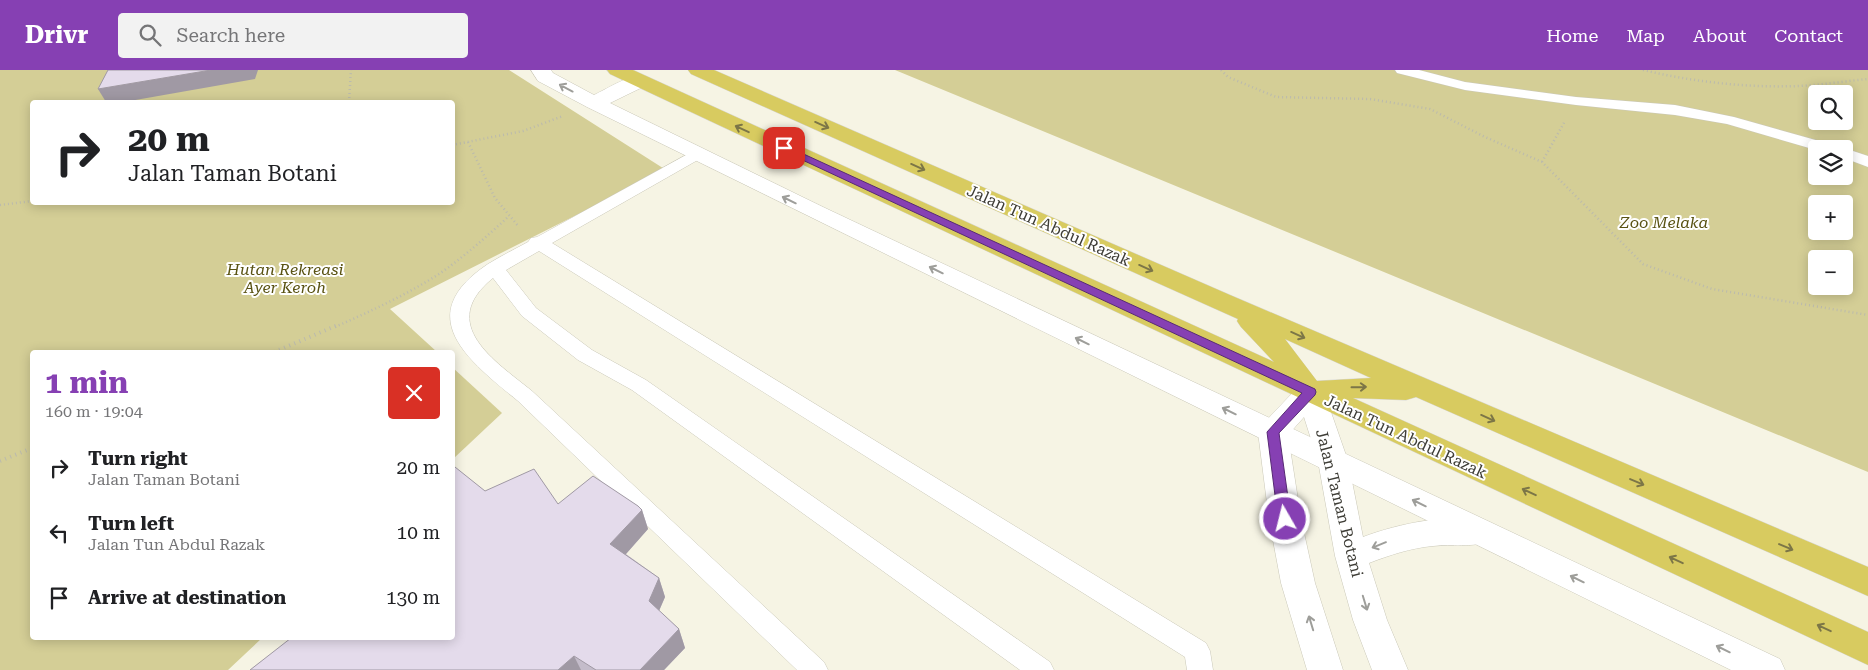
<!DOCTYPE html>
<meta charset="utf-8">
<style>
:root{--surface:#fff;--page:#f2f2f2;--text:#202124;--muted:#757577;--accent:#8640b3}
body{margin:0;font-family:"Roboto Serif",serif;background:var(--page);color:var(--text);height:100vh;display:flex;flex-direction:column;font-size:19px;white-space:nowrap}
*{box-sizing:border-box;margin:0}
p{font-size:16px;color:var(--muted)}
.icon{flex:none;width:28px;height:28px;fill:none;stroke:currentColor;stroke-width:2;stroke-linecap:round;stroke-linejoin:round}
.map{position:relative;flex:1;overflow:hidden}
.drawer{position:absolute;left:30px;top:280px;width:425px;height:290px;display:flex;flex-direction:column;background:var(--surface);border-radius:5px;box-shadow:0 2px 12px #0003}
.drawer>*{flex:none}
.hud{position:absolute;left:30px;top:30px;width:425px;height:105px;border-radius:5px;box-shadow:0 2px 12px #0003;background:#fff;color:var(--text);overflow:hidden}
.tools{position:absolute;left:1808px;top:15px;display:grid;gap:10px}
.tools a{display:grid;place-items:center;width:45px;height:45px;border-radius:5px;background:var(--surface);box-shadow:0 2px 12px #0003;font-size:25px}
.pin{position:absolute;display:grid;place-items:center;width:42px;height:42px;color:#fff;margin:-21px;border-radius:10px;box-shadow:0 2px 8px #0006}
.me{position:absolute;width:55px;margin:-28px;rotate:352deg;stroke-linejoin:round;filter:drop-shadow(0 0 4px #0008)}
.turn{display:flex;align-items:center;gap:18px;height:105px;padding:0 15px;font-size:22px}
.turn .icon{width:65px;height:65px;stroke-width:2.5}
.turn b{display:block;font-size:35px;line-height:42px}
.round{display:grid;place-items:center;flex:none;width:52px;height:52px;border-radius:5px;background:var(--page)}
.overview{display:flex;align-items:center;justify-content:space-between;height:85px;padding:0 15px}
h1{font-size:30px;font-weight:700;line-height:38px;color:var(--accent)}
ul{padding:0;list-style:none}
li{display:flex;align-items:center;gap:15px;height:65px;padding:0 15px}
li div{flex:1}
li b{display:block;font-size:19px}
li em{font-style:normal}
header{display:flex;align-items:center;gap:30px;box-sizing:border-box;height:70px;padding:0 25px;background:var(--accent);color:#fff}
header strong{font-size:24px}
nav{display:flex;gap:28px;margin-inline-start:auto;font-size:18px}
.search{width:350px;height:45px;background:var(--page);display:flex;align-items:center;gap:12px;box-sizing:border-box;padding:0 18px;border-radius:5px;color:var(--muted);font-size:19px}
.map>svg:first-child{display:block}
</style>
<header>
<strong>Drivr</strong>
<div class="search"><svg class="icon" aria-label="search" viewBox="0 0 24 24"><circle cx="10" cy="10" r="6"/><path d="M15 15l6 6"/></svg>Search here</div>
<nav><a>Home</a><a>Map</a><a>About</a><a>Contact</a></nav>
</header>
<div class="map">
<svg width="1868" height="600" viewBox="0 0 1868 600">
<rect width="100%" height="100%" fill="#f6f4e4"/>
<g fill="#d4ce96" fill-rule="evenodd">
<path d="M0,0h509l157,100 -276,139 47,43h-405v286h230l-34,32h-228zM32,32h420v100h-420z"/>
<path d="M895,0h973v402zM1816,24h28v27h-28zM1816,79h28v27h-28zM1816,134h28v27h-28zM1816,189h28v27h-28z"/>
<path d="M452,297l50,46 -49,46h-1z"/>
</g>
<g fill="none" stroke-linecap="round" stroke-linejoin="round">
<defs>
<g id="service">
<path d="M1395,0h24l46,12 111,15 99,8 59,12 103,29 2,3 -23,1 -89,-26 -52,-9 -99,-10 -111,-15 -68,-17z"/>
<path d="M1844,78l24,8v11l-24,-9v-9h-2z"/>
<path d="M697,79l6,2 2,3 -2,3 -151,86 654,400 4,8 3,19h-26l-2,-13 -646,-406 -33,19 30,38 56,42 54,30 404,282 4,8h-34l-388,-280 -54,-30 -56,-44 -29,-38c-57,46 2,83 39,113l292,271 4,8h-31l-279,-269c-49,-40 -108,-85 -30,-137 13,-8 27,-15 40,-22l3,-4 6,-1z"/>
</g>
<path id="minor" d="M531,0h20l2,3 41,22c15,-7 36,-22 53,-18l3,4 -3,4 -37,18 213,104 957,452 5,11h-54l-1144,-563 -49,-26z"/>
<path id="tertiary" d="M1310,312l10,3 4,7 24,69 15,76c34,-13 93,-26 127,-14l5,9 -5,9c-19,7 -38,3 -57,5 -22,2 -43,9 -64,17l18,57 21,50h-36l-19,-50 -18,-64 -17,-95 -14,-44 -16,18 13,84 14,64 28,87h-36l-26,-87 -12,-64 -11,-87 5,-8 37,-39z"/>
<path id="trunk" d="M607,0h26l641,292 -33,-35 -4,-6 1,-2 -547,-245 -3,-4h26l516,225 638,272v29l-452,-199 -10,3 -53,-2 515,234v33l-1258,-591zM1285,269l86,39 -54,3z"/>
</defs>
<use href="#service" stroke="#cac8b8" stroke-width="1"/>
<use href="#minor" stroke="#cac8b8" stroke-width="1"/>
<use href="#tertiary" stroke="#cac8b8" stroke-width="1"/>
<use href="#trunk" stroke="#d8d8d7" stroke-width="1"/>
<g stroke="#bbbaad" stroke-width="2.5" stroke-dasharray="1 3" stroke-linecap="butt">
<path d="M1221,0l7,7 48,20 94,2 60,10 55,28 57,25 101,102 69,25 156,26"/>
<path d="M1643,0c51,12 104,18 156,16 23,-1 46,-5 69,-7"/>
<path d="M349,32l2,-32"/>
<path d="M468,72l27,56 24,29"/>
<path d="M452,75l71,-14 40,-15"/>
<path d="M1542,92l23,-41"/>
<path d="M0,135l32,-4"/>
<path d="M335,257c36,-16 71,-32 104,-53 25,-17 47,-37 69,-57"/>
</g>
<g stroke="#bbbaad" stroke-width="4" stroke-dasharray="1 4.5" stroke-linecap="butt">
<path d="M274,282l64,-27"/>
<path d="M0,391l32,-13"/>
</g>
<use href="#service" fill="#fff" fill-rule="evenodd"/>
<use href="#minor" fill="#fff" fill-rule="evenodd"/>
<use href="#tertiary" fill="#fff" fill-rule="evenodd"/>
<use href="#trunk" fill="#d8cb60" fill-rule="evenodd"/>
</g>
<path fill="#c4bcca" d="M485,421l73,13 84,6 6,19 -22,25 33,24 6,19 -6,14 20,18 6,19 -21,22h-414z"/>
<g fill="#a099a4">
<path d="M211,0h47l-3,9 -131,23h-18l-8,-13z"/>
<path d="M642,440l6,19 -30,34 -8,-19z"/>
<path d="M659,508l6,19 -10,23 -6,-19z"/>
<path d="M679,559l6,19 -21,22h-24z"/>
<path d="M574,586l7,14h-23z"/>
</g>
<g fill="#e4dbeb" stroke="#a099a4">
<path d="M108,0h103l-113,19z"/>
<path d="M452,397h3l30,24 49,-22 24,35 35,-28 45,30 4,4 -32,34 49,34 -10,23 30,28 -39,41h-44l-22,-14 -16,14h-308l41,-32h161z"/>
</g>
<defs><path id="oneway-shaft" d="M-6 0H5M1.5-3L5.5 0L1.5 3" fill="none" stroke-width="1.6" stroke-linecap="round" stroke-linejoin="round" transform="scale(1.25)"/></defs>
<g stroke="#9e9e9a">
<use href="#oneway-shaft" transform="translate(566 18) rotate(-152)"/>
<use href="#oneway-shaft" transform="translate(789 130) rotate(-154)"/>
<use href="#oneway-shaft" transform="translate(936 200) rotate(-154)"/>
<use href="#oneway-shaft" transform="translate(1082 271) rotate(-154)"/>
<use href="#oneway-shaft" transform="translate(1229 341) rotate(-154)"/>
<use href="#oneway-shaft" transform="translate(1419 433) rotate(-154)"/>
<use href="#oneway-shaft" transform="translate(1379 475) rotate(158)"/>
<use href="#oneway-shaft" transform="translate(1577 509) rotate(-154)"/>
<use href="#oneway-shaft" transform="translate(1365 533) rotate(73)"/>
<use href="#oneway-shaft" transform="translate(1311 553) rotate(-107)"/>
<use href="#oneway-shaft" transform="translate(1723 579) rotate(-154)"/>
</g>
<g stroke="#7c7647">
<use href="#oneway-shaft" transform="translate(822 55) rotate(24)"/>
<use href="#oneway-shaft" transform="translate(742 59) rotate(-155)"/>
<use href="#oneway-shaft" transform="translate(918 97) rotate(24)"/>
<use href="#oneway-shaft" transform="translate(1146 198) rotate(24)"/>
<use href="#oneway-shaft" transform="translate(1298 265) rotate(24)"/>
<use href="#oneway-shaft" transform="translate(1359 317) rotate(-1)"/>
<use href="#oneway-shaft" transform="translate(1488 348) rotate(24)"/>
<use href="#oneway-shaft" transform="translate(1637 412) rotate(23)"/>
<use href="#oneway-shaft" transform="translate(1529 422) rotate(-155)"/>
<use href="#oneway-shaft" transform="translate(1786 477) rotate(23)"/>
<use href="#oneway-shaft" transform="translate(1676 490) rotate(-155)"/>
<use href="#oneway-shaft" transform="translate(1824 558) rotate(-155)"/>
</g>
<path fill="#8640b3" stroke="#572a74" d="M784,75l531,244 1,3 -1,3 -36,38 12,86 -2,3 -4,2 -5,-2 -2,-3 -11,-87 35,-39 -521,-243v-4z"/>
<g text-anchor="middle" stroke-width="4" stroke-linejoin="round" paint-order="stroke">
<g font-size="16" font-style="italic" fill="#595212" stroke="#fff">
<text x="1664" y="158">Zoo Melaka</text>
<text x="285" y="205">Hutan Rekreasi<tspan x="285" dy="18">Ayer Keroh</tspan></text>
</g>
<g font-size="16" fill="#3e3d36" stroke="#fff">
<text transform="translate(1049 155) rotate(24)" y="6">Jalan Tun Abdul Razak</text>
<text transform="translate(1406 366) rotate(25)" y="6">Jalan Tun Abdul Razak</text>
<text transform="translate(1340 433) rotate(76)" y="6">Jalan Taman Botani</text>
</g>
</g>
</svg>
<div class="tools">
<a><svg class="icon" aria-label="search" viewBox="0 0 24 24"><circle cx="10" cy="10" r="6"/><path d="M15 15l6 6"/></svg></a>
<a><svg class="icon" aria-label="layers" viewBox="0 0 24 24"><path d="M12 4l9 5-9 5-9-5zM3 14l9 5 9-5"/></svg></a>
<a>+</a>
<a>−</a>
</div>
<div class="pin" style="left:784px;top:78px;background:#d93025"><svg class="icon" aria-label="arrive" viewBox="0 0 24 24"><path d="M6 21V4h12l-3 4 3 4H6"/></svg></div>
<svg class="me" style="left:1285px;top:449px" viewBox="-20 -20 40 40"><circle r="17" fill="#8640b3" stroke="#fff" stroke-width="3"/><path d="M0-11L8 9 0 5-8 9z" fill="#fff"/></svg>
<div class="hud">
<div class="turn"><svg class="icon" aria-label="right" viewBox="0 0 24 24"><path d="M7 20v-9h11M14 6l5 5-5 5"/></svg><div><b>20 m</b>Jalan Taman Botani</div></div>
</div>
<section class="drawer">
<div class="overview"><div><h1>1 min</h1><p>160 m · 19:04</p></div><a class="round" style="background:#d93025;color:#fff"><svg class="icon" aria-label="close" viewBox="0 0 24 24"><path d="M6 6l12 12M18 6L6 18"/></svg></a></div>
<ul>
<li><svg class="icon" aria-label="right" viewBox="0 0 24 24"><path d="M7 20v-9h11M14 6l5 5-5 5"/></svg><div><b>Turn right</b><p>Jalan Taman Botani</p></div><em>20 m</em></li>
<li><svg class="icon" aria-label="left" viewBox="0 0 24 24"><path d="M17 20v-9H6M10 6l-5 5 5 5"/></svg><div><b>Turn left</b><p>Jalan Tun Abdul Razak</p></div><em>10 m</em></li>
<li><svg class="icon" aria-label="arrive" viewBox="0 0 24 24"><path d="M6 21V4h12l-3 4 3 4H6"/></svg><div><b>Arrive at destination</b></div><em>130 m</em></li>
</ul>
</section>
</div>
